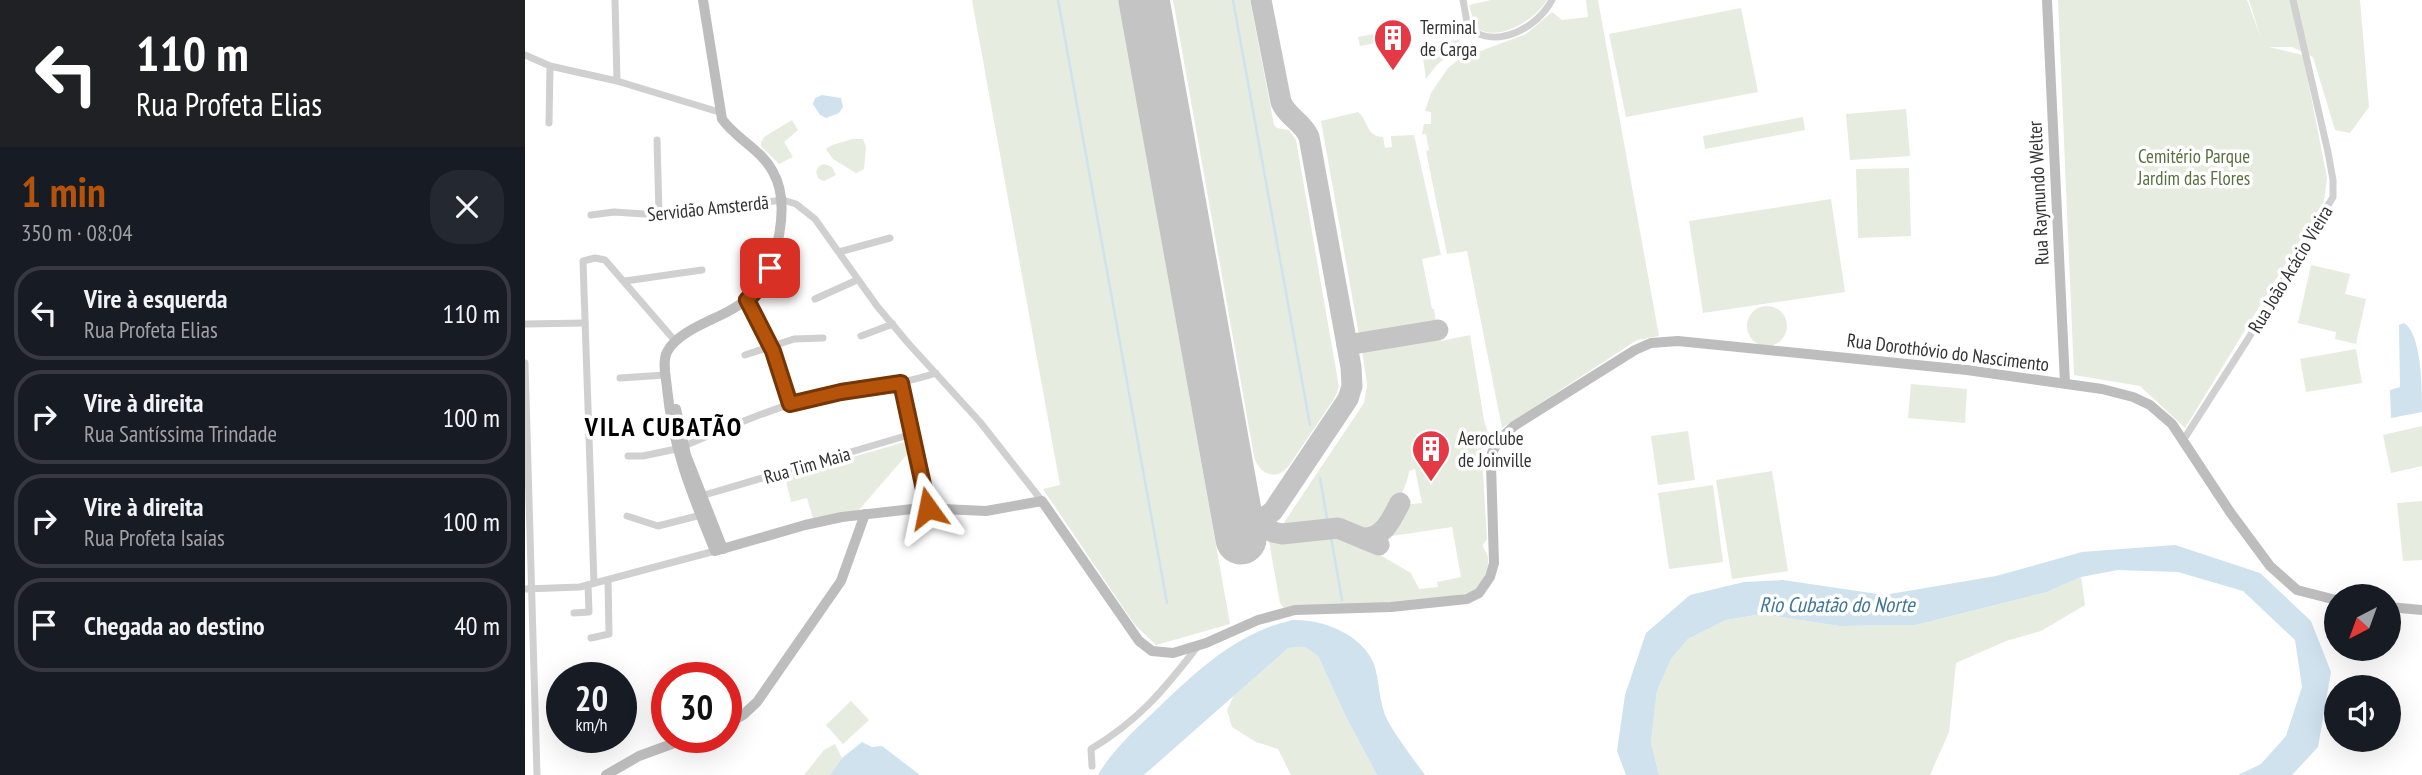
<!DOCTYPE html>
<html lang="pt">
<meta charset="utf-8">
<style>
:root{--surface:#171b24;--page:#242831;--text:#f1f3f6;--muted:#9ea1a6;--line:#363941;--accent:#b45309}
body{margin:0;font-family:"PT Sans Narrow",sans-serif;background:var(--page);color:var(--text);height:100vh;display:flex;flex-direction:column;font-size:26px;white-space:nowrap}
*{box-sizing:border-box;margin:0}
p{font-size:23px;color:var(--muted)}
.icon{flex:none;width:38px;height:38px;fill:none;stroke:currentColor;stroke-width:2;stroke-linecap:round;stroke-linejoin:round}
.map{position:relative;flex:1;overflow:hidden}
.panel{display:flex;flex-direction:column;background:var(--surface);width:525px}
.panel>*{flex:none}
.hud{background:#202124;color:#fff;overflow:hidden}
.needle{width:46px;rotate:221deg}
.fabs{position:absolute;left:1799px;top:584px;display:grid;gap:14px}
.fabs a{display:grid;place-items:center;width:77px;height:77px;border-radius:50%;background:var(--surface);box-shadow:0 7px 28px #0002;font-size:35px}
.speed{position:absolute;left:21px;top:662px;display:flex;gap:14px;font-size:35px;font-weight:700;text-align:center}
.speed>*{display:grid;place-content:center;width:91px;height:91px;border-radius:50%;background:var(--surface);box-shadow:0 7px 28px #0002;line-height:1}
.speed small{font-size:18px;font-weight:400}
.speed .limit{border:10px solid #d22;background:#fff;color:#111}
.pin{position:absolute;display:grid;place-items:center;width:60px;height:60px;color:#fff;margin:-30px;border-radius:14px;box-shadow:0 4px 10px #0006}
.me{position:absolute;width:77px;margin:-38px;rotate:348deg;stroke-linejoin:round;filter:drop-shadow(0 0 5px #0008)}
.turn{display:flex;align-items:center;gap:24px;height:147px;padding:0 21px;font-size:32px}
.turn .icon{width:91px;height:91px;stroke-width:2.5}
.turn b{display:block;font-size:49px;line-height:60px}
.round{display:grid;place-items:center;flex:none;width:74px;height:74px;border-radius:28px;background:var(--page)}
.overview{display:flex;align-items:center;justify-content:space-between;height:119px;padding:0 21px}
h1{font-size:42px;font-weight:800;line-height:52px;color:var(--accent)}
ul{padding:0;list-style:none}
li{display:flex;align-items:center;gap:21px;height:94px;margin:0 14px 10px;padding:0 7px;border:4px solid var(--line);border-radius:28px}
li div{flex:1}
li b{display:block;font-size:26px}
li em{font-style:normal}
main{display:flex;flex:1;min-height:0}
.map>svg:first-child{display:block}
</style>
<main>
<section class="panel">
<div class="hud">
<div class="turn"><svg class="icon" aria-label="left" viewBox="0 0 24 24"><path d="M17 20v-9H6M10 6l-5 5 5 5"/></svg><div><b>110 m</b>Rua Profeta Elias</div></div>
</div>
<div class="overview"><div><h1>1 min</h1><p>350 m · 08:04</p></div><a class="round"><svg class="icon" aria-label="close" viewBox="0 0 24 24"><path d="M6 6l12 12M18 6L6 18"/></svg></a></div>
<ul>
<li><svg class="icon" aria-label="left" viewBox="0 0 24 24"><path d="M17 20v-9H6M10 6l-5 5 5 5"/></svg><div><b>Vire à esquerda</b><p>Rua Profeta Elias</p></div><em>110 m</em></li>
<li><svg class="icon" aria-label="right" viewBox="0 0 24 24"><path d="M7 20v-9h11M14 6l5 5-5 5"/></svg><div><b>Vire à direita</b><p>Rua Santíssima Trindade</p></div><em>100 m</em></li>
<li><svg class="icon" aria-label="right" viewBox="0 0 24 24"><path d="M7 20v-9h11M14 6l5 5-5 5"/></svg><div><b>Vire à direita</b><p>Rua Profeta Isaías</p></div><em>100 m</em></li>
<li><svg class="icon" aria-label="arrive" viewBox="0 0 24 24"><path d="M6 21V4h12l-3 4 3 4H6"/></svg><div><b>Chegada ao destino</b></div><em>40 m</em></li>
</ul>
</section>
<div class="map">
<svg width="1897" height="775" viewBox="0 0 1897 775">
<rect width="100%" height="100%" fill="#fff"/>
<g fill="#e6ecdf">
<path d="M447,0h147l111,624 -74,21 -21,-20 -92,-136 17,-4z"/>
<path d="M648,0h77l24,125 3,3 12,2 7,10 43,247 -5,12 -46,68c-13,15 -30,6 -34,-11z"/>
<path d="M966,0h56c-12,20 -50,44 -72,27l-6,-22z"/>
<path d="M1061,0h12l61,336 -22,4 -135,88 -35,-177 -20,3 -21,-103 3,-1 -3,-16h-4l2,-10h7v-12l-6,-1 6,-18 17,-25 11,-9 67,-25 26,-22 10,8 26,-3z"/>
<path d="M1533,0h189l14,38 -12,-38h111l9,107 -19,26 -15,-3 -22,-73 -21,-10h-23l34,8 24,123 -3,23 -139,227 -45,-42 -66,-11z"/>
<path d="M1216,8l17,84 -132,25 -17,-83z"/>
<path d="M875,29l2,9 -42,8 -2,-9z"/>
<path d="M934,40l1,4 -24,22 -10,13 -4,-29 17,-3 -1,-5z"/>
<path d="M1381,109l4,47 -60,4 -4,-46z"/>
<path d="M833,112c11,9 7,24 25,25l2,11 7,-1 -1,-11 23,-1 27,120 -19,4 10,50h2l3,17 -74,12 -4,-3 -38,-214z"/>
<path d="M1278,117l2,13 -100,19 -2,-13z"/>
<path d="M267,120l6,10 -14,12 9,15 -14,7 -18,-18v-4l3,-5z"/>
<path d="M328,139h10l3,8 -2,22 -8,4 -23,-14 -7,-10 6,-4z"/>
<path d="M299,164l8,3 4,8 -12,6 -5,-2 -3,-7 3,-6z"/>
<path d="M1384,168l2,68 -53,2 -2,-69z"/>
<path d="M1306,199l14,93 -142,21 -14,-92z"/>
<path d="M1786,265l39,9 -5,20 21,5 -10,45 -21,-5 1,-7 -38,-9z"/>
<circle cx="1242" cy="326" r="20"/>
<path d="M914,334l2,7 29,-6 14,85 5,16 -8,4 6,99 -4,6c0,3 2,6 4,9 4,11 -3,28 -11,35 -17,14 -162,17 -192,19l-4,-5 -11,-62 62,-8 13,1 67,39 8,16 19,-2 -1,-5 24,-5 -9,-50 -67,10 18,-32 19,-2 -7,-34 -6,2c-1,15 -23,60 -39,62 -12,1 -23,-10 -36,-11 -18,0 -37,7 -53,5l83,-124 3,-18 -5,-36z"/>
<path d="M1831,349l6,34 -56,9 -6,-33z"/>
<path d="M1386,384l56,5 -2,34 -57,-5z"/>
<path d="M1897,426v40l-31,7 -8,-38z"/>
<path d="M1163,431l7,49 -37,5 -7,-49z"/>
<path d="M383,441l2,10 -52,60 -45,7 -6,-20 -16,4 -6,-25z"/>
<path d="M1247,471l16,100 -56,8 -16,-99z"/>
<path d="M1188,485l10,77 -54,7 -11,-76z"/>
<path d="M1897,501v59l-19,1 -6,-58z"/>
<path d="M1556,577l4,28 -44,26 -35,10 -50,22 -7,69 -19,43h-271l-8,-33 6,-51 14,-32 17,-20 38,-19 36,-6 77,12 77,-1 131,-33z"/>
<path d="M780,647l13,9 28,61 31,58h-86l-13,-26 -22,-7 -24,-15 -5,-17 8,-17 53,-45z"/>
<path d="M326,701l18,19 -26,24 -17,-19z"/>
<path d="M310,744l7,14 -12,17h-26l20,-25z"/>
</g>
<g fill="#cfe2ee">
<path d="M297,95l19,3 2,9 -4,6 -13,5 -6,-3 -7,-11 2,-6z"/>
<path d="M1879,323c18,11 18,66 18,89l-31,6 -1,-28 10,-3 -1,-62z"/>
<path d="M1650,545l85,28 51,48 20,51 -13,75 -26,28h-54l23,-11 25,-28 16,-49 -7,-47 -52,-49 -65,-19 -60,-2 -37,7 -34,15 -131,33 -77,1 -77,-12 -36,6 -38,19 -17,20 -14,32 -6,51 8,33h-33l-9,-24 8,-56 21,-62 44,-38 54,-13 39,-2 101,15 112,-19 86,-24z"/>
<path d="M768,620c29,-1 69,14 81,44 5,16 5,32 10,48 4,14 31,49 41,63h-48l-31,-58 -28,-61 -13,-9 -17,1 -144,127h-46c15,-26 39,-47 61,-68 40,-38 79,-75 134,-87z"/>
<path d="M337,742l10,5 10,-1 38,29h-90l12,-17z"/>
</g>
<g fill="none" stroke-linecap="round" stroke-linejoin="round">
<g stroke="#cfe2ee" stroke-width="2.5">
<path d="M533,0l109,603"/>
<path d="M708,0l77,425"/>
<path d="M795,478l7,40"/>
<path d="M806,537l11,63"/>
</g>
<g stroke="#c4c4c4" stroke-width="21">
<path d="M822,345l91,-15"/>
<path d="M710,504c9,20 23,20 38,7l75,-112 4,-13 -1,-19 -42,-230c-6,-15 -22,-20 -28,-35l-20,-102"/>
<path d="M722,520l26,12 9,2 56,-6 41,17"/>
<path d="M840,538c19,0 27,-20 35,-35"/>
</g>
<path stroke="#c4c4c4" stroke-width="51" d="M619,0l97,539"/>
<g stroke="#d0d0d0" stroke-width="7">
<path d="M90,0l2,81"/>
<path d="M938,0l5,28c29,22 69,0 84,-28"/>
<path d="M0,55l25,11 67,15 102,31"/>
<path d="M24,123l1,-57"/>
<path d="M132,140l2,75"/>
<path d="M66,215l23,-3 45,3 124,-15 13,4 19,15 62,87 31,37 72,79 62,79"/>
<path d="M314,252l51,-14"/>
<path d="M100,281l77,-11"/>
<path d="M290,299l42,-19"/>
<path d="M221,300l27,51 17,53"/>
<path d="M0,324l60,-1"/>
<path d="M336,336l32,-12"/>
<path d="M220,355l49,-16 29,-1"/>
<path d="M0,363l12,412"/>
<path d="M95,378l45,-3"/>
<path d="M376,383l27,125"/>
<path d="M1659,439l64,-100 85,-142v-17l-5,-28 -35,-152"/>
<path d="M159,446c44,-18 89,-39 136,-50 39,-9 78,-10 116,-23"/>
<path d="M103,456h15l33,-7"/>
<path d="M176,496l211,-62"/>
<path d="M102,516l31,10 43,-11"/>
<path d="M69,583l-11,-322 12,-3 10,2 71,82"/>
<path d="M0,589l55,-2 135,-36"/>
<path d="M49,613l15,-1 -1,-27"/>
<path d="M66,638l18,-4 -1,-54"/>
<path d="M567,766l-1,-17c47,-28 73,-59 106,-102"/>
</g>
<g stroke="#bdbdbd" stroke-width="10">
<path d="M178,0l19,119c14,20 39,30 51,53 18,31 5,93 -18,120 -7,8 -17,14 -26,19 -18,10 -52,21 -62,41 -5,10 -1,25 0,36 6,62 25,106 48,163l90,-26 37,-8 79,-9 65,3 56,-10 97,140 13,10 21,2 33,-10 52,-23 37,-10 96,-3 76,-8 12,-6 11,-16 4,-14 -3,-99 1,-11 6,-12 16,-15 121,-76 16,-7 27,-2 289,29 135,19 31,8 17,8 22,19 58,88 40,54 27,24 39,10"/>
<path d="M1522,0l18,383"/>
<path d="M151,409l10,46 37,94"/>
<path d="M1864,607l33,3"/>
<path d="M201,725l17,-10 14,-13 84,-121 24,-67"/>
<path d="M81,775l33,-19 52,-19"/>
</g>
</g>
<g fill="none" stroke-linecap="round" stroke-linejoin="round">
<defs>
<path id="route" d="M245,268l-9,17 -14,15 26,51 17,53 51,-12 60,-9 27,125"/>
</defs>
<use href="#route" stroke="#753606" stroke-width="18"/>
<use href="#route" stroke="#b45309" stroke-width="12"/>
</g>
<defs>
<symbol id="building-pin" viewBox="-11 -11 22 30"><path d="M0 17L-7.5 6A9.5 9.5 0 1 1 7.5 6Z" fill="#e63946" stroke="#fff"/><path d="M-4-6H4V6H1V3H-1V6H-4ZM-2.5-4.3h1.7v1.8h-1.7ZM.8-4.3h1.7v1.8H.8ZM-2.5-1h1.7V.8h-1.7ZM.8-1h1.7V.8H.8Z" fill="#fff"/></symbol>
</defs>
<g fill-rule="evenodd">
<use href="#building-pin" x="846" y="16" width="44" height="60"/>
<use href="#building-pin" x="884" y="427" width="44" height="60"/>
</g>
<g text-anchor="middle" stroke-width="7" stroke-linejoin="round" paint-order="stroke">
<g font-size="19" fill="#333" stroke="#fff" text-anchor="start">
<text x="895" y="34">Terminal<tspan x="895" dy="22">de Carga</tspan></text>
<text x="933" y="445">Aeroclube<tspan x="933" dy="22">de Joinville</tspan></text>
</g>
<g font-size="19" fill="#56703f" stroke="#fff">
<text x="1669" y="163">Cemitério Parque<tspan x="1669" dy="22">Jardim das Flores</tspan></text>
</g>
<g font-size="19" fill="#333" stroke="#fff">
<text transform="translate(1513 193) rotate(-93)" y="7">Rua Raymundo Welter</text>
<text transform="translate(183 208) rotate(-6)" y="7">Servidão Amsterdã</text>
<text transform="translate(1765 269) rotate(-59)" y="7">Rua João Acácio Vieira</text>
<text transform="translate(1423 352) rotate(7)" y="7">Rua Dorothóvio do Nascimento</text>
<text transform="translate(282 465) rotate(-16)" y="7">Rua Tim Maia</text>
</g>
<g font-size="21" font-style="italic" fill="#3f7597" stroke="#fff">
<text x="1312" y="612">Rio Cubatão do Norte</text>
</g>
<g font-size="26" font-weight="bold" letter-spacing="2" fill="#000" stroke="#fff">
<text x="139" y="436">VILA CUBATÃO</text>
</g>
</g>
</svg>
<div class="fabs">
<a><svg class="needle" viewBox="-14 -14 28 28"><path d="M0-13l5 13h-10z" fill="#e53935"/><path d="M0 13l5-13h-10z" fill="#9ea1a6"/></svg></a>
<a><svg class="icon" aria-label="sound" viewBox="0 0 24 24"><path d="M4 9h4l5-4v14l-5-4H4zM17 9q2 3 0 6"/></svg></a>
</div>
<div class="speed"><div>20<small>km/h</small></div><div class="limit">30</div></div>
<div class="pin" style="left:245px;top:268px;background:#d93025"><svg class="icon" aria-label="arrive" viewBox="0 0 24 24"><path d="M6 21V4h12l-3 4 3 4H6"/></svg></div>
<svg class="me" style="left:403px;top:508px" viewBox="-20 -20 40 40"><path d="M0-17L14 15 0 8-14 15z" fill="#b45309" stroke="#fff" stroke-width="4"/></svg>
</div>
</main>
